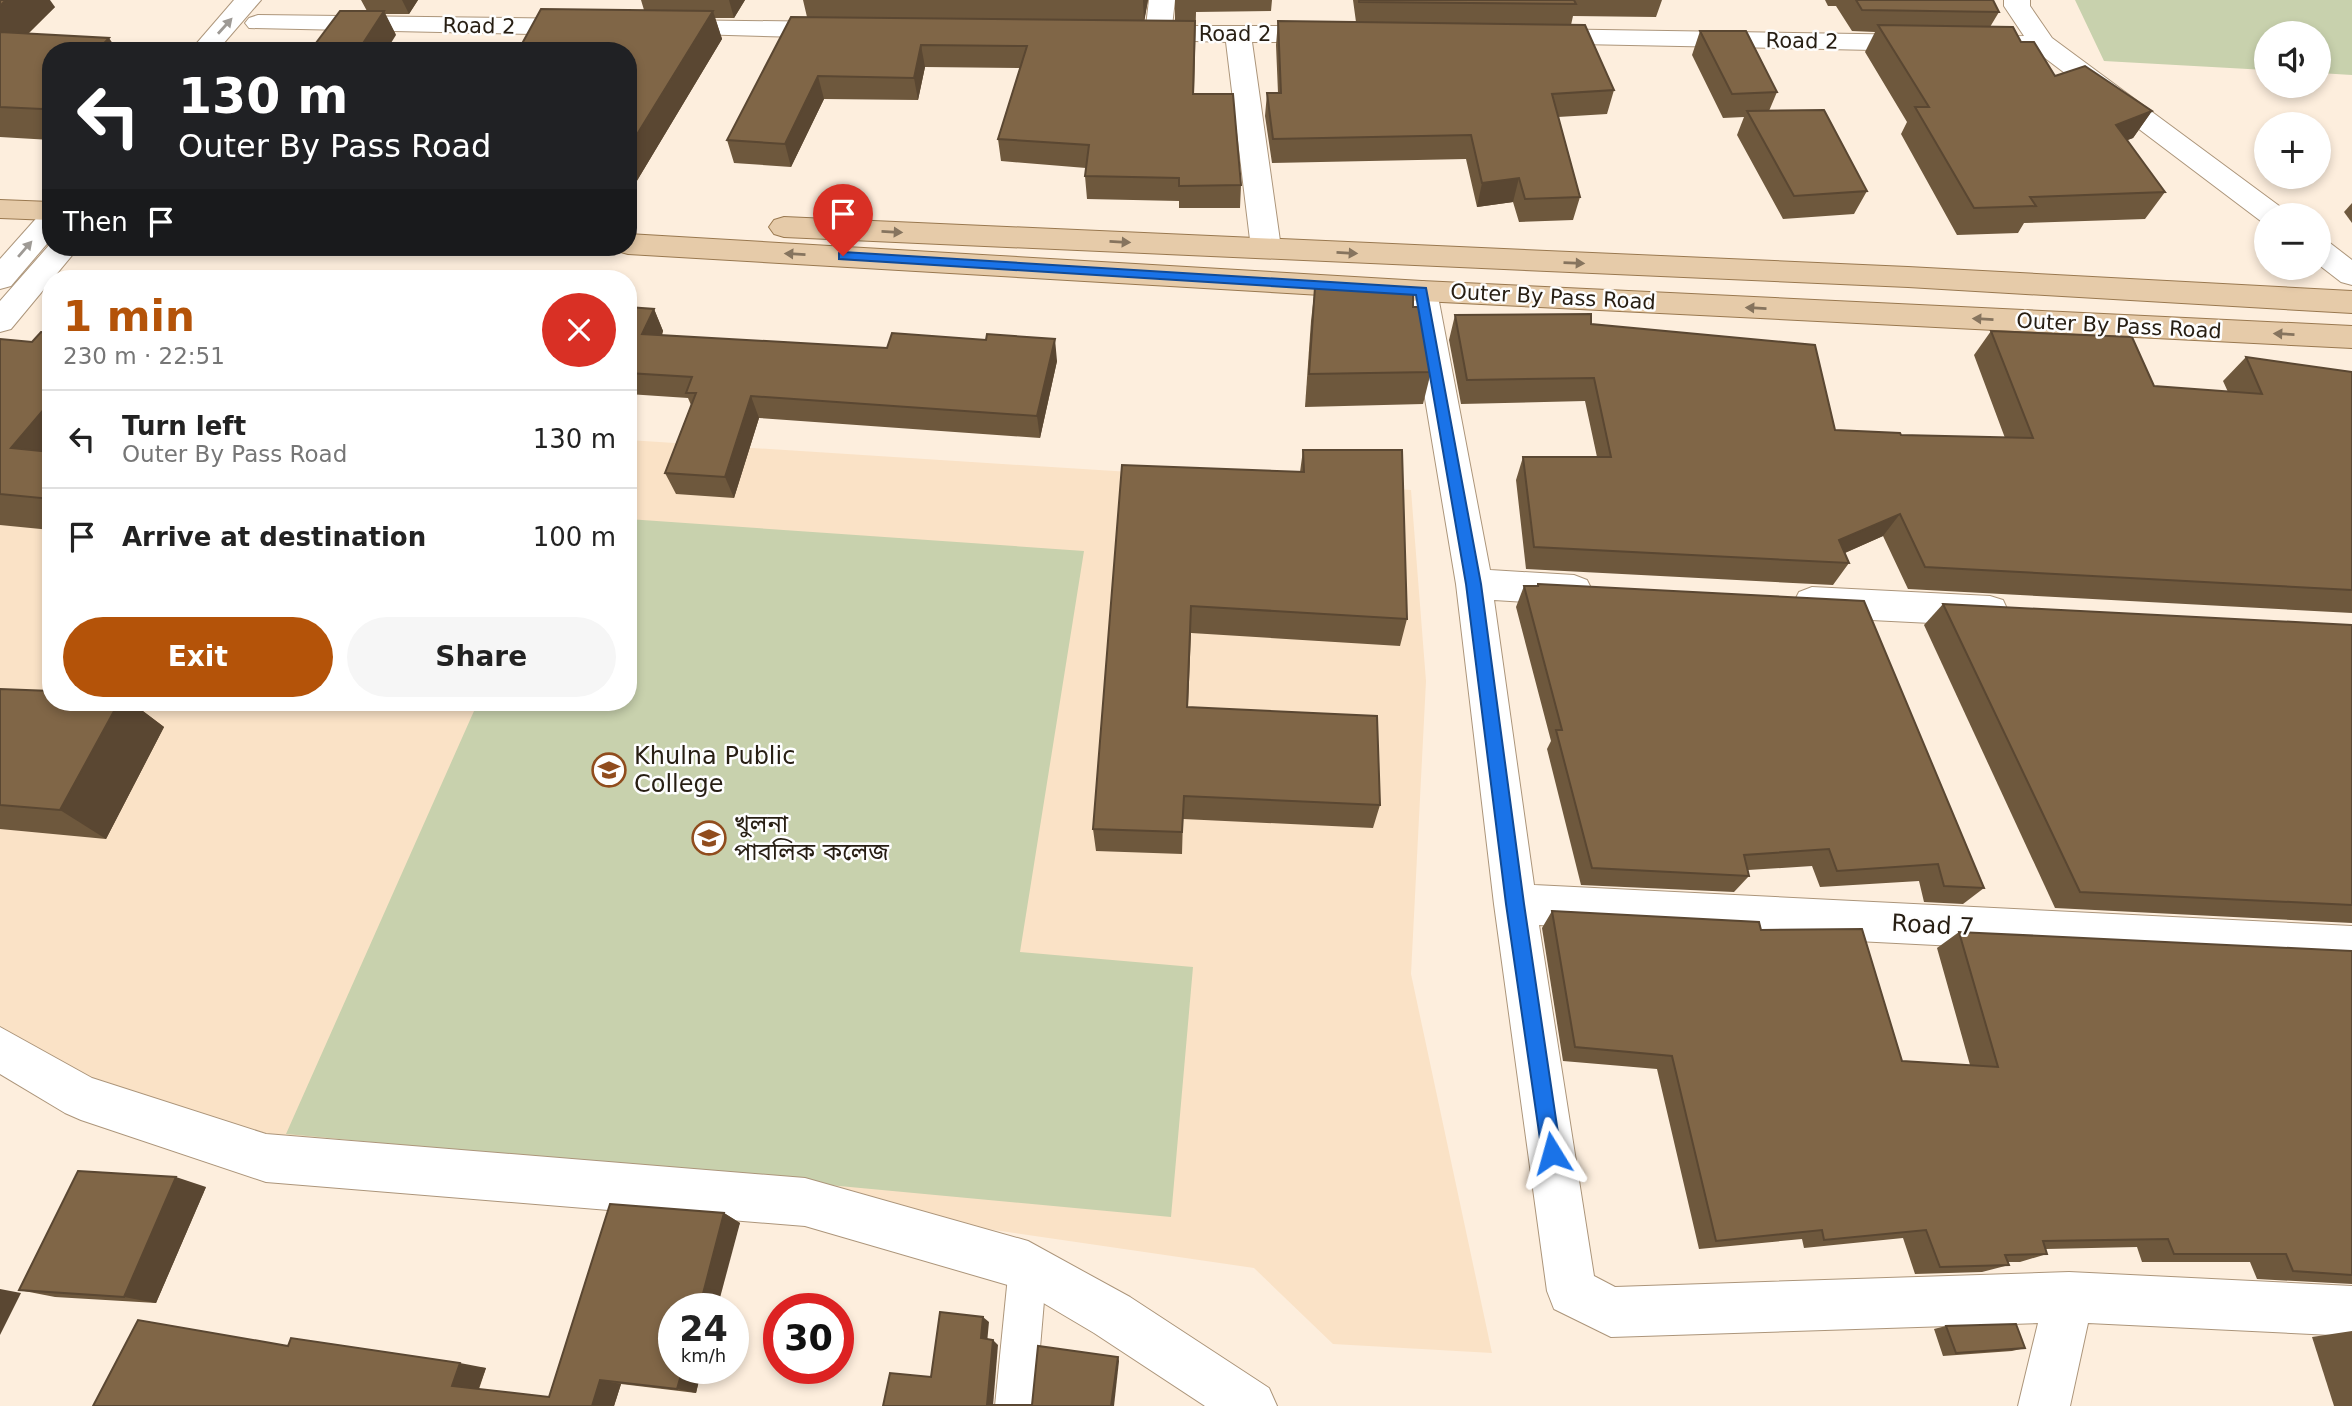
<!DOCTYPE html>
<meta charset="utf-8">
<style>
:root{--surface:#fff;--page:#f6f6f6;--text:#222;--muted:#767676;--line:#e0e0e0;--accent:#b45309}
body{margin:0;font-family:"DejaVu Sans","Noto Sans Bengali",sans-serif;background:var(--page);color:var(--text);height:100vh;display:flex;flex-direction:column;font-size:26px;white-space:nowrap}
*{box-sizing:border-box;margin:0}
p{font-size:23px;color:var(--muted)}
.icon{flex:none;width:38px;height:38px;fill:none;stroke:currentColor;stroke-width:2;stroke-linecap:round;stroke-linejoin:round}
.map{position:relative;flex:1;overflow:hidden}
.drawer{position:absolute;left:42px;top:270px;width:595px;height:441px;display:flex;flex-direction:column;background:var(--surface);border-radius:28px;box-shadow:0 4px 10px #0003}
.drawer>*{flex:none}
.guide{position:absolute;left:42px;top:42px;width:595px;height:214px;border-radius:28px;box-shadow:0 4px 10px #0003;background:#202124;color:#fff;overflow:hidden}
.tools{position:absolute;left:2254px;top:21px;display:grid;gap:14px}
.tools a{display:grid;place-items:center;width:77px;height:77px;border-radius:50%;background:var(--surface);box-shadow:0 4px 10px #0003;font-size:35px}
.speed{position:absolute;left:658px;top:1293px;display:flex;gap:14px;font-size:35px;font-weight:700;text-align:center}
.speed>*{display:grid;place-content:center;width:91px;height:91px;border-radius:50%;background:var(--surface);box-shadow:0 4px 10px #0003;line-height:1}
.speed small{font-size:18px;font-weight:400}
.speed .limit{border:10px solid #d22;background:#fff;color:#111}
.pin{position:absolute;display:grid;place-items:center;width:60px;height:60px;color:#fff;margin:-72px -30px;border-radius:50% 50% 50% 0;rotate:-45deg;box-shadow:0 0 7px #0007}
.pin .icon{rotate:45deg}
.me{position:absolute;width:77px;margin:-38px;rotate:352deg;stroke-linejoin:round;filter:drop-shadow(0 0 5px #0008)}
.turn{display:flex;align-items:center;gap:24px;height:147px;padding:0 21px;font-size:32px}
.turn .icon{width:91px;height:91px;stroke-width:2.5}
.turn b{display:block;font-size:49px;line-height:60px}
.then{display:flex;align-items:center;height:66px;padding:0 21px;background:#0003;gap:14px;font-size:26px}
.round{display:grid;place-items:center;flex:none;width:74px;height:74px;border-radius:37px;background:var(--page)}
.head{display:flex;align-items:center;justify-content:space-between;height:119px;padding:0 21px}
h1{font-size:42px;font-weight:800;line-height:52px;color:var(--accent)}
.primary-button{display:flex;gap:14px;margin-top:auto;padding:14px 21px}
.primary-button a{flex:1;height:80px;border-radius:42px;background:var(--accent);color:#fff;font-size:28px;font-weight:800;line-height:80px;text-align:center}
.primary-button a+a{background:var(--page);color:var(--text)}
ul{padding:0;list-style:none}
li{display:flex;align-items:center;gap:21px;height:98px;padding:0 21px;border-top:2px solid var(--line)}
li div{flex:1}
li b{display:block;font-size:26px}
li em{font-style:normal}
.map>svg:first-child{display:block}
</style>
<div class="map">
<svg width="2352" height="1406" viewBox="0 0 2352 1406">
<rect width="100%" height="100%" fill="#fdeedd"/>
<path fill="#fae2c6" d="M628,440l783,50 15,191 -15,293 81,379 -159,-9 -79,-76 -473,-69 -433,-33 -348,-117v-607l51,3v257h577z"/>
<g fill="#c8d1ad">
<path d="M2075,0h277v75l-33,-2v-40h-53v37l-162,-9z"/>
<path d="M628,519l456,32 -64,401 173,15 -22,250 -885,-83 192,-432h150z"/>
</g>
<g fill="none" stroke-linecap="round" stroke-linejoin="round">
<defs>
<path id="service" d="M1028,1247l13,6 6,13 -12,140h-40l14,-140 6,-13z"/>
<g id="minor">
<path d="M1149,0h26l-3,26h159l9,3 4,5 -4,5 -9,3h-79l29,206 -4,7 -11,3 -11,-3 -4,-7 -25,-206 -92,-3 -4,-5 4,-5 12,-3z"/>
<path d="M2004,0h26v6l22,32 230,170 4,7h-20v8l-4,-1 -225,-170 -64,-3 -4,-6 4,-6 51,-1 -20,-30z"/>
<path d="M258,15l324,4 9,3 4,5 -4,5 -9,3 -333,-7 -4,-5 4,-5z"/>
<path d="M667,20l170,2 9,3 4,5 -4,5 -9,3 -179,-5 -4,-5 4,-5z"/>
<path d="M1538,29l384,6 9,2 4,6 -4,6 -9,2 -393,-8 -4,-6 4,-6z"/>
<path d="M2319,240l11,3 22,17v25l-11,-3 -22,-17z"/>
<path d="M1422,281l11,3 4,7 53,279 84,5 13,5 5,10 -5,10 -13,5 -80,-5 40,285 818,41v40l-813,-41 55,351 21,11 454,-15 283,14v50l-264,-13 -18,83h-52l20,-83 -427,14 -57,-28 -7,-18 -53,-387 -38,-320 -49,-293 4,-7z"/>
<path d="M1812,587l178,9 13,4 5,11 -5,11 -13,4 -178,-9 -13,-5 -5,-10 5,-10z"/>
<path d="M0,1027l92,51 174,56 539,44 223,63 102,56 139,91 8,18h-72l-111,-73 -76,-45 -213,-62 -539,-44 -185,-62 -16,-7 -65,-39z"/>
</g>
<g id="secondary">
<path d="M234,0h27l-44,51h-27z"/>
<path d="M51,211v28l-40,47 -11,3v-30l41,-46z"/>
<path d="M51,243v4h28l-68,82 -11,3v-31z"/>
</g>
<g id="primary">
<path d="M0,200l51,2v18l-51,-2z"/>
<path d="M784,217l1124,50 444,24v22l-444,-26 -1124,-50 -10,-3 -5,-7 5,-7z"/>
<path d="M628,234l794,47 930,45v22l-930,-47 -794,-47 -11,-3 -2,-4h13z"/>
</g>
</defs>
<use href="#service" stroke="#ac957a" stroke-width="2"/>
<use href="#minor" stroke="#ac957a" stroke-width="2"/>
<use href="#secondary" stroke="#ac957a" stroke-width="2"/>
<use href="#primary" stroke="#99784f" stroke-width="2"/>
<use href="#service" fill="#fff" fill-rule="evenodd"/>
<use href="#minor" fill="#fff" fill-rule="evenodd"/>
<use href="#secondary" fill="#fff" fill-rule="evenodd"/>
<use href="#primary" fill="#e6cba9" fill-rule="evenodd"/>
</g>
<g fill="#6e583d">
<path d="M0,0l55,7 -27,27 23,17v89l-51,-3z"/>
<path d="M361,0h57l-9,14h-24l11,21 -29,-24z"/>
<path d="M641,0h104l-11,18h-19l7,21 -87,145h-7v-133l16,-41z"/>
<path d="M803,0h345l-4,21h31v-21h97l-1,11 -75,1 -2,82 47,91 -1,23h-61v-7l-92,-2 -2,-23 1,-8 -85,-7 -3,-22 22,-71 -95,-1 -7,33 -94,-1 -33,68 -57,-4 -7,-23 80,-123z"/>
<path d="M1353,0h309l-6,17 -83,-1 -2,9 43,65 -7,24 -49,3 22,80 -7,23 -54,2 -6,-20 -36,5 -11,-48 -194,4 -7,-47 2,-23h11l-2,-48 2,-24 78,1z"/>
<path d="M1825,0h168l6,12 -9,15 31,15 34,34 97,35 -19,27 -6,2 38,52 -20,27 -121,4 -6,10 -61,2 -56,-101 6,-12 -42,-70 10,-20 -23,-1 -16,-25h-8z"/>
<path d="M1700,31l77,61 -8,19 98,80 -13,23 -71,5 -46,-84 7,-18 -21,1 -31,-63z"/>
<path d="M2352,203v20l-8,-11z"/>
<path d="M1315,287l98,20 18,65 -8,32 -118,3 6,-86z"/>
<path d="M628,307l26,2 9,22 -1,5 395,25 -17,77 -281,-20 -25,80 -58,-4 -11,-21 26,-68 -3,-7 -60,-4z"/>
<path d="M1455,315l136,9 244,106 66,5 104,3 -31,-83 17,-24 163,55 74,6 -5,-11 23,-24 106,15v241l-444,-24 -25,-53 -38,17 4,10 -16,22 -307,-16 -10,-89 7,-23h74l-12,-56 -124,3 -12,-64z"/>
<path d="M51,333v197l-51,-5v-186l32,3z"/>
<path d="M1303,450l104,169 -7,27 -209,-13 -3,74 192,98 -7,23 -190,-9 -1,35 -86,-3 -3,-22 29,-364 178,7z"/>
<path d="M1538,584l446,304 -21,16 -39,-2 -5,-21 -99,6 -8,-21 -64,4 1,6 -15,16 -153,-7 -34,-136 4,-8 -35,-134 8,-21h13z"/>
<path d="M1943,604l409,21v298l-297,-15 -131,-283z"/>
<path d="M0,689l51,13h80l33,25 -58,112 -106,-10z"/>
<path d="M1552,911l209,19 141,131 68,4 -33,-117 22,-16 393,19v333l-95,-5 -7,-17h-108l-5,-15 -91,2 1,5 -27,8h-12l1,3 -27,7 -67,2 -12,-36 -99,10 -2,-9 -103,10 -42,-180 -94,-8 -21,-133z"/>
<path d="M206,1187l-50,116 -101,-6 -36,-7z"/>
<path d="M724,1213l16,10 -66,145h28l-6,25 -75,-9 -7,22h-521l195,-60 198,22 -7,21 70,8z"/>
<path d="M1946,1326l79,22 -13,3 -69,5 -9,-27z"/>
<path d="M2352,1331v75h-18l-22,-69z"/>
</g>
<g fill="#5a4732">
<path d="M6,0h44l5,7 -55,54v-55z"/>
<path d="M402,0h16l-9,14z"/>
<path d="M729,0h16l-11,18z"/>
<path d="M1143,0h5l-4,23z"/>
<path d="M384,11l12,24 -10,16h-28z"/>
<path d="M713,11l9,28 -87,145 -7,-16v-19z"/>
<path d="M109,38l9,13h-21z"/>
<path d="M921,45l4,22 -7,33 -4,-22z"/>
<path d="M818,76l6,23 -33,68 -6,-23z"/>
<path d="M51,100v20l-9,-11z"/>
<path d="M2152,111l-19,27 -36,14 19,-27z"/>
<path d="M1519,178l-6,24 -36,5 5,-24z"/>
<path d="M654,309l9,22 -11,26 -10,-23z"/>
<path d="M1055,339l2,22 -17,77 -3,-22z"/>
<path d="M751,396l8,22 -25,80 -9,-21z"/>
<path d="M51,401v83l-40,-36z"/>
<path d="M1900,514l-17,22 -59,26 15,-22z"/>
<path d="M119,702h12l33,25 -58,112 -46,-29z"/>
<path d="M176,1177l30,10 -50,116 -32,-6z"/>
<path d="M724,1213l16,10 -23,86h-18z"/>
<path d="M0,1289l21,4 -21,42z"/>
<path d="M983,1317l6,5 -2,21 -6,-5z"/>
<path d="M993,1340l5,5 -5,61 -6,-1z"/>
<path d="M1118,1357l1,4 -5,45h-3z"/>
<path d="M460,1363l26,5 -8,22 -26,-4z"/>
<path d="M683,1368h19l-6,25 -19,-4z"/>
<path d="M600,1380l21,4 -7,22h-22z"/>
</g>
<g fill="#806647" stroke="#5a4732" stroke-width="2">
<path d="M0,0h6l-6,6z"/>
<path d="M1359,0h215l2,4 -217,-2z"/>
<path d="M1856,0h137l6,12 -137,-2z"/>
<path d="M541,9l172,2 -85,138v-98h-110z"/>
<path d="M340,11h44l-26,40h-48z"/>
<path d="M791,17l404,4 -2,73h40l8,91 -62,1v-8l-94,-2 4,-31 -91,-6 29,-93 -106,-1 -7,33 -96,-2 -33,68 -58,-4z"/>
<path d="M1278,21l307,4 29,65 -62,4 28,103 -55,2 -6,-21 -37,5 -11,-48 -198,4 -6,-46h14z"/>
<path d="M1878,25l135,2 8,15h13l21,34 30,-10 67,45 -36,14 49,67 -135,5 6,9 -62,2 -59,-101h14z"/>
<path d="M1700,31h46l31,61 -45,2z"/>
<path d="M0,32l109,6 -12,13h-46v49l-9,9 -42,-2z"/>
<path d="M1824,110l43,81 -73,5 -47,-85z"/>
<path d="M1315,287l98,7v13h6l12,65 -122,2z"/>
<path d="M628,307l26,2 -12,25 245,14 5,-15 94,7 1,-6 68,5 -18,77 -286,-20 -26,81 -60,-4 31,-80h-10l6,-16 -64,-4z"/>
<path d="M1591,314v10l224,21 20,85 65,3 1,2 132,3 -42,-107 141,6 22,49 108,8 -16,-37 106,15v218l-427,-23 -25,-53 -61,26 10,23 -315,-16 -11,-90h88l-17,-79 -127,2 -12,-65z"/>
<path d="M41,332l10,1v68l-40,47 40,4v47l-51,-5v-155l32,3z"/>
<path d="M1303,450h99l5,169 -216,-13 -4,101 190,9 3,89 -196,-9 -2,36 -89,-3 29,-364 182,7z"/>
<path d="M1538,584l326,17 120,287 -40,-2 -6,-22 -101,7 -8,-22 -85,6 5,21 -157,-8 -36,-138h6l-38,-144h14z"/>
<path d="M1943,604l409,21v280l-272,-13z"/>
<path d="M0,689l51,2v11h68l-59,108 -60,-5z"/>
<path d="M1552,911l207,11 2,8 101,-1 40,132 96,6 -39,-135 393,19v324l-59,-4 -7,-17h-112l-6,-15 -125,2 4,13 -42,1 4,10 -69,2 -14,-37 -102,10 -2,-10 -106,11 -44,-185 -97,-9z"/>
<path d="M78,1171l98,6 -52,120 -105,-7z"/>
<path d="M610,1204l114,9 -25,96h-25v59h9l-6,21 -77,-9 -8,26h-499l45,-86 150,26 3,-8 169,25 -8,23 97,11z"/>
<path d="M940,1312l43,5 -2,21 12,2 -6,65h45l6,-59 80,11 -7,49h-228l7,-33 41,4z"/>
<path d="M2016,1324l9,24 -69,5 -10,-27z"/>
</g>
<defs><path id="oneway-solid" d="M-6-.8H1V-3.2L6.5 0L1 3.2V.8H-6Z" transform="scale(1.75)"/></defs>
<g fill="#9e9a95">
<use href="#oneway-solid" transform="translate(225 26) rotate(-48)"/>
<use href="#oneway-solid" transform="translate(25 249) rotate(-49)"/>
</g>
<g fill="#86745e">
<use href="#oneway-solid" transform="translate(892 232) rotate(3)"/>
<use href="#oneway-solid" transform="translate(1120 242) rotate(3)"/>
<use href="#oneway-solid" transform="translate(1347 253) rotate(3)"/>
<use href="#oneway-solid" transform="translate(795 254) rotate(-177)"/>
<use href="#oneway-solid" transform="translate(1574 263) rotate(2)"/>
<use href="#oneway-solid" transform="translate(1756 308) rotate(-177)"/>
<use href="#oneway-solid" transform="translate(1983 319) rotate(-177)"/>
<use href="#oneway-solid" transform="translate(2284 334) rotate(-177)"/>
</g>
<path fill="#1a73e8" stroke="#114b97" stroke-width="2" d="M843,252l583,36 55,296 43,320 37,249 -3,7 -6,2 -7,-2 -3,-7 -36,-249 -40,-320 -50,-289 -577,-36v-6z"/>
<defs>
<symbol id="university-ring" viewBox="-11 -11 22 22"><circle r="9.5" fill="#fefefe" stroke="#904c1d" stroke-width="1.5"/><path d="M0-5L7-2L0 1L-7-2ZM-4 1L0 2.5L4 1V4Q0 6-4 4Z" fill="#904c1d"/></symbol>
</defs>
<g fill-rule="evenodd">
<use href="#university-ring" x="590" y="751" width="38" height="38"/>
<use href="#university-ring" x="690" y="819" width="38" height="38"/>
</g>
<g text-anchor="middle" stroke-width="5" stroke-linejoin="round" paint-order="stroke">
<g font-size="21" fill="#271e13" stroke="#fefefe">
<text transform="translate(479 26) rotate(1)" y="7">Road 2</text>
<text x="1235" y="41">Road 2</text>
<text transform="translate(1802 41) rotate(1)" y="7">Road 2</text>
<text transform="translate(1553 297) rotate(3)" y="7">Outer By Pass Road</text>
<text transform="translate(2119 326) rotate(3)" y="7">Outer By Pass Road</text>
</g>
<g font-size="24" fill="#271e13" stroke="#fefefe" text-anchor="start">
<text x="634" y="764">Khulna Public<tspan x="634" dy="28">College</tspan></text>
<text x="734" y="832">খুলনা<tspan x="734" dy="28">পাবলিক কলেজ</tspan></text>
</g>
<g font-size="24" fill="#271e13" stroke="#fefefe">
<text transform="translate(1933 925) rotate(3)" y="8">Road 7</text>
</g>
</g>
</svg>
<div class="tools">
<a><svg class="icon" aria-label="sound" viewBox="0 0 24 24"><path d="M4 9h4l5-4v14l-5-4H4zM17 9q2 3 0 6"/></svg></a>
<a>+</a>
<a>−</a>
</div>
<div class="speed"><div>24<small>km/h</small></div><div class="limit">30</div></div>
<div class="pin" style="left:843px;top:256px;background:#d93025"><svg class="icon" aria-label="arrive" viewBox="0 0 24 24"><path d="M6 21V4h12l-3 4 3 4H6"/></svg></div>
<svg class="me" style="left:1552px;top:1153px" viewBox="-20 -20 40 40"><path d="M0-17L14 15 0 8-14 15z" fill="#1a73e8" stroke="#fff" stroke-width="4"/></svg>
<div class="guide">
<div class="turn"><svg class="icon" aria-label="left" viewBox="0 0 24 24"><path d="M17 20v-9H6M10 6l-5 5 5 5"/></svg><div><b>130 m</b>Outer By Pass Road</div></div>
<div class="then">Then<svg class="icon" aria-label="arrive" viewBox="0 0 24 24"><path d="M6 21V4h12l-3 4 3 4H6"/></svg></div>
</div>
<section class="drawer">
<div class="head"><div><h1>1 min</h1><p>230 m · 22:51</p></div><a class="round" style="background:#d93025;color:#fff"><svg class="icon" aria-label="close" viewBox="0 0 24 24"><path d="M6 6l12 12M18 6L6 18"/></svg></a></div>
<ul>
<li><svg class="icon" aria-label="left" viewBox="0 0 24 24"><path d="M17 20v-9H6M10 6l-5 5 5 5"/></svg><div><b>Turn left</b><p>Outer By Pass Road</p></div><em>130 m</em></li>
<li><svg class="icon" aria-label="arrive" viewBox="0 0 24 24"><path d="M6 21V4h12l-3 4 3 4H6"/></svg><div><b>Arrive at destination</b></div><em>100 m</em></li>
</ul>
<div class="primary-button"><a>Exit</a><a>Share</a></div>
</section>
</div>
